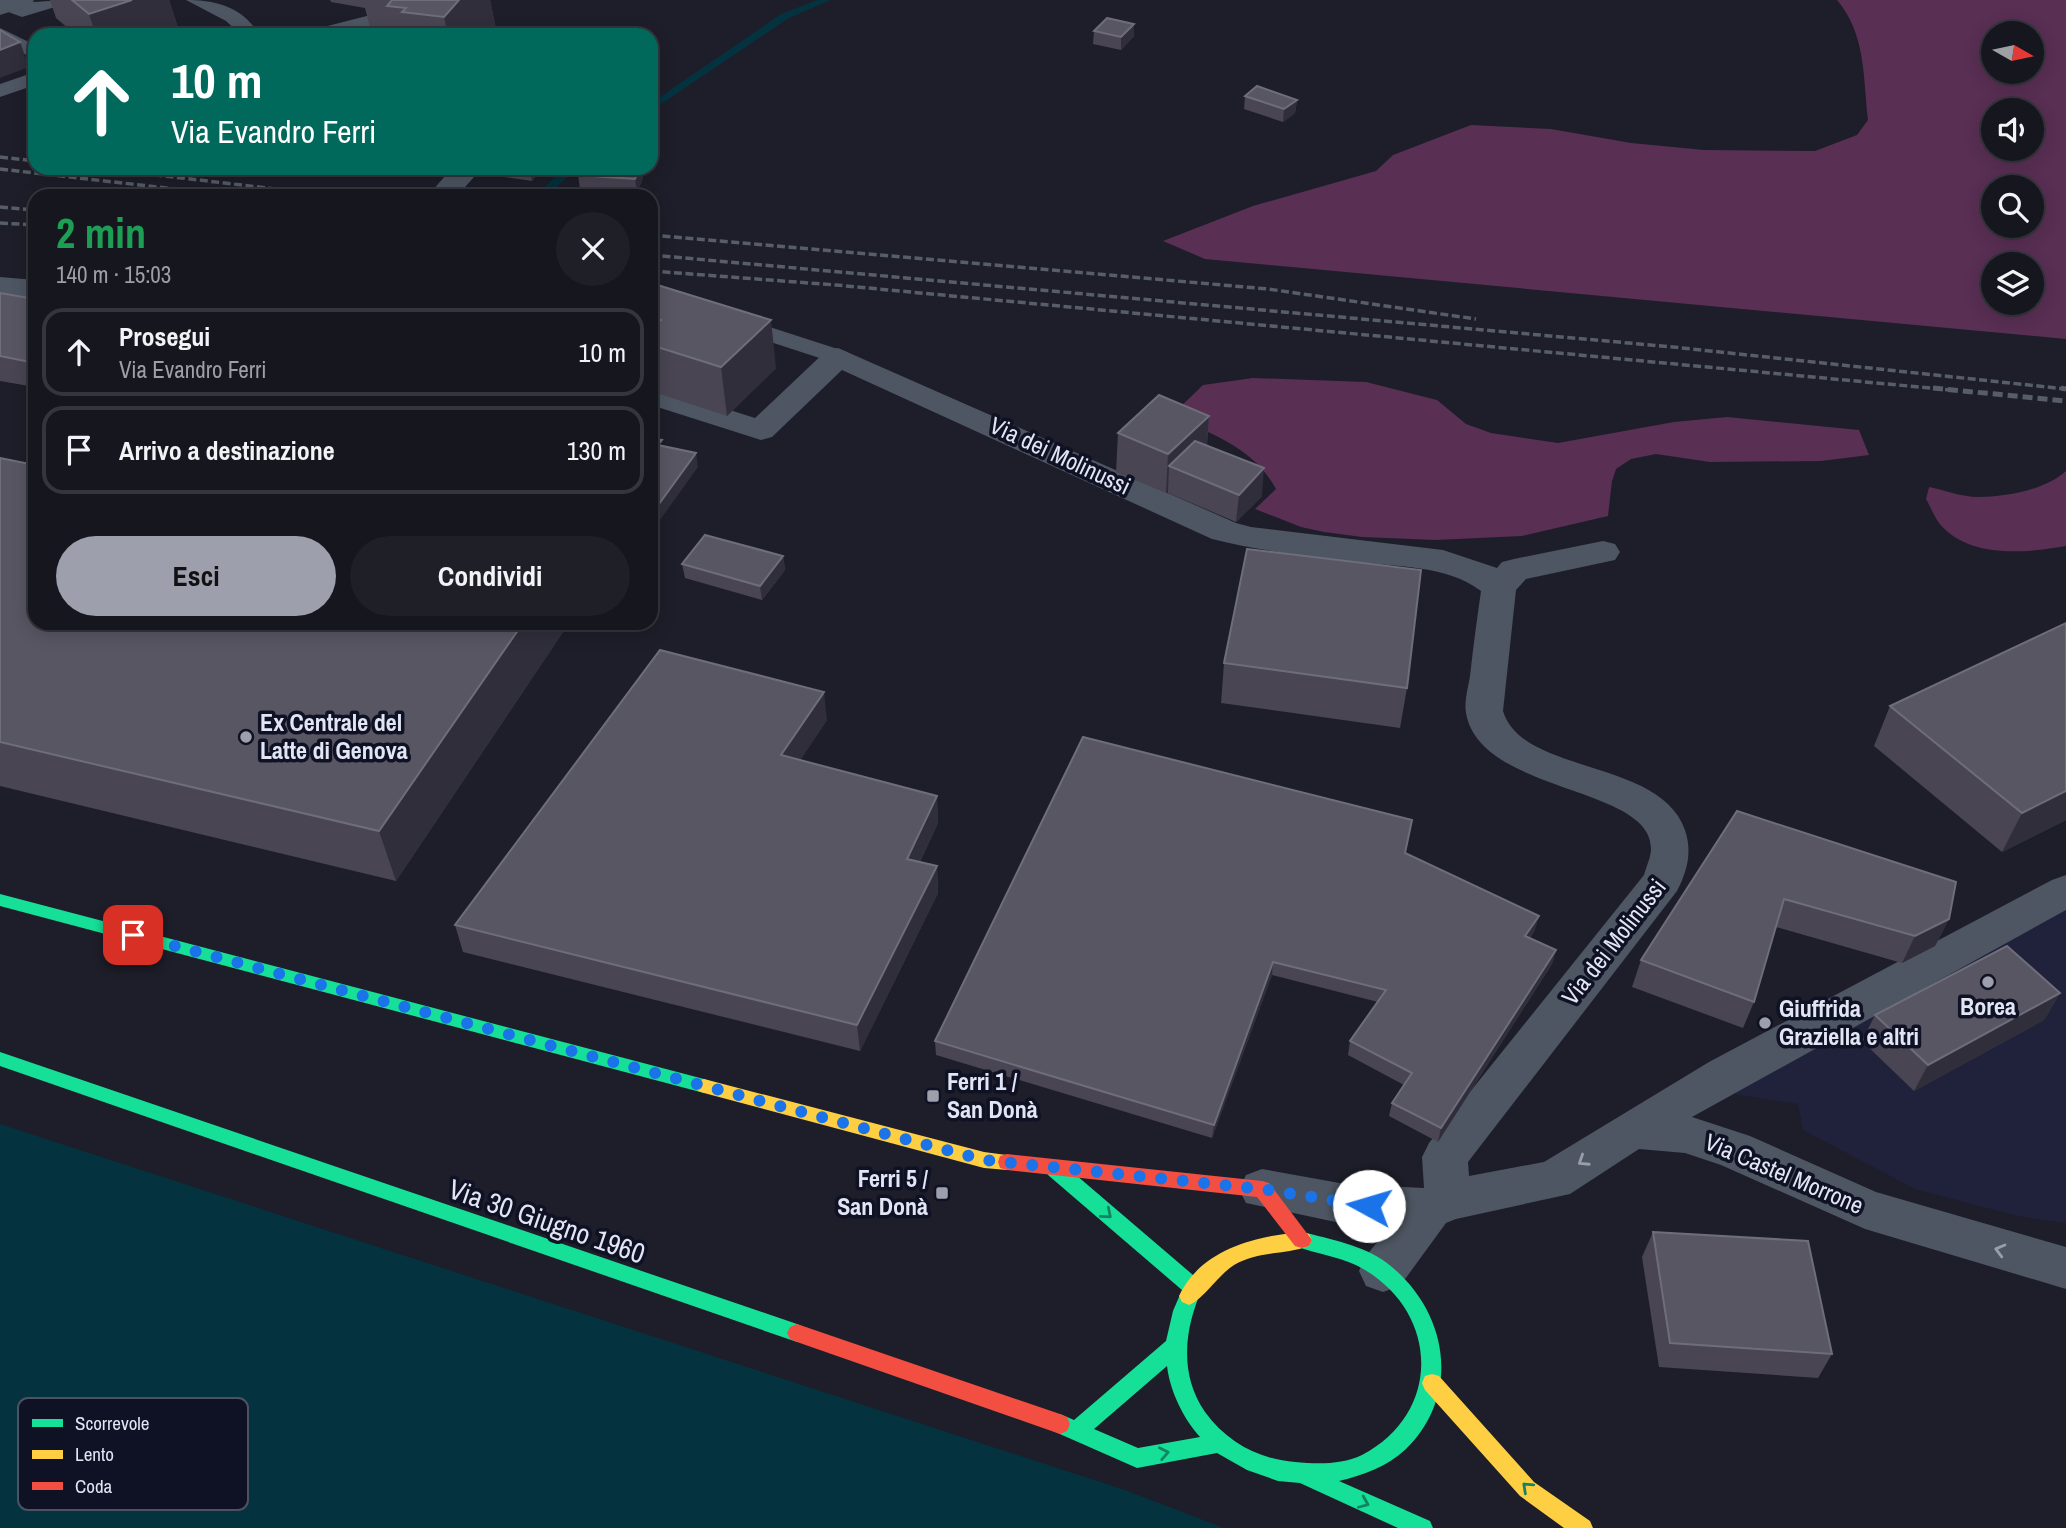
<!DOCTYPE html>
<html lang="it">
<meta charset="utf-8">
<style>
:root{--surface:#16161f;--page:#1f1f28;--text:#f1f3f6;--muted:#9e9fa4;--line:#35353d;--accent:#9d9fac}
body{margin:0;font-family:"Archivo Narrow",sans-serif;background:var(--page);color:var(--text);height:100vh;display:flex;flex-direction:column;font-size:26px;white-space:nowrap}
*{box-sizing:border-box;margin:0}
p{font-size:23px;color:var(--muted)}
.icon{flex:none;width:38px;height:38px;fill:none;stroke:currentColor;stroke-width:2;stroke-linecap:round;stroke-linejoin:round}
.map{position:relative;flex:1;overflow:hidden}
.drawer{position:absolute;left:28px;top:189px;width:630px;height:441px;display:flex;flex-direction:column;background:var(--surface);border-radius:21px;box-shadow:0 4px 18px #0003,0 0 0 2px var(--line)}
.drawer>*{flex:none}
.top-card{position:absolute;left:28px;top:28px;width:630px;height:147px;border-radius:21px;box-shadow:0 4px 18px #0003,0 0 0 2px var(--line);background:#00695c;color:#fff;overflow:hidden}
.needle{width:46px;rotate:99deg}
.fabs{position:absolute;left:1981px;top:21px;display:grid;gap:14px}
.fabs a{display:grid;place-items:center;width:63px;height:63px;border-radius:50%;background:var(--surface);box-shadow:0 4px 18px #0003,0 0 0 2px var(--line);font-size:35px}
.pin{position:absolute;display:grid;place-items:center;width:60px;height:60px;color:#fff;margin:-30px;border-radius:14px;box-shadow:0 4px 10px #0006}
.me{position:absolute;width:77px;margin:-38px;rotate:276deg;stroke-linejoin:round;filter:drop-shadow(0 0 5px #0008)}
.turn{display:flex;align-items:center;gap:24px;height:147px;padding:0 28px;font-size:32px}
.turn .icon{width:91px;height:91px;stroke-width:2.5}
.turn b{display:block;font-size:49px;line-height:60px}
.round{display:grid;place-items:center;flex:none;width:74px;height:74px;border-radius:37px;background:var(--page)}
.headline{display:flex;align-items:center;justify-content:space-between;height:119px;padding:0 28px}
h1{font-size:42px;font-weight:700;line-height:52px;color:#1e9e55}
.primary-button{display:flex;gap:14px;margin-top:auto;padding:14px 28px}
.primary-button a{flex:1;height:80px;border-radius:42px;background:var(--accent);color:#111;font-size:28px;font-weight:700;line-height:80px;text-align:center}
.primary-button a+a{background:var(--page);color:var(--text)}
ul{padding:0;list-style:none}
li{display:flex;align-items:center;gap:21px;height:88px;margin:0 14px 10px;padding:0 14px;border:4px solid var(--line);border-radius:21px}
li div{flex:1}
li b{display:block;font-size:26px}
li em{font-style:normal}
.map>svg:first-child{display:block}
</style>
<div class="map">
<svg width="2066" height="1528" viewBox="0 0 2066 1528">
<rect width="100%" height="100%" fill="#1d1e29"/>
<path fill="#1f223a" d="M2066,901v322l-49,-7 -102,-27 -112,-59 -5,-26 -64,-10 20,-31z"/>
<g fill="#592f54" fill-rule="evenodd">
<path d="M1837,0h229v339l-861,-80 -42,-18 90,-35 123,-35 17,-16 78,-30 80,4 80,14 73,7 111,1 42,-16 11,-15c-5,-43 -2,-86 -31,-120zM1993,33h39v39h-39zM1993,110h39v39h-39zM1993,187h39v39h-39zM1993,264h39v39h-39z"/>
<path d="M1253,378l113,4 71,18 29,24 25,9 67,10 116,-21 53,-5 132,13 10,25 -48,6 -111,1 -54,-8 -25,5 -15,10 -4,12 -4,35 -86,20 -87,4 -73,-3 -38,-5 -23,-5 -46,-18 21,-20c-22,-41 -65,-56 -105,-73l32,-31z"/>
<path d="M2066,471v75c-39,7 -98,13 -127,-23 -5,-7 -9,-17 -13,-24l3,-12c15,3 33,10 49,10 28,0 67,-7 88,-26z"/>
</g>
<path fill="#04323e" d="M0,1124l1125,366 99,38h-1224z"/>
<g fill="none" stroke-linecap="round" stroke-linejoin="round">
<g fill="#04323e" fill-rule="evenodd">
<path d="M817,0h14l-42,18 -138,93v-8l130,-89z"/>
<path d="M565,168h13l-32,28h-11z"/>
</g>
<g fill="#4d5662" fill-rule="evenodd">
<path d="M10,0c18,5 38,0 58,0l-3,4 -43,13 -22,-8v-8z"/>
<path d="M186,0c26,0 51,5 68,27l-3,4h-14l-11,-10z"/>
<path d="M0,28l35,17v14l-35,-17z"/>
<path d="M35,72v13l-35,12v-13z"/>
<path d="M736,316l111,36 3,5 -3,5 -9,2 -110,-36 -4,-5 4,-5z"/>
</g>
<g fill="#4d5662" fill-rule="evenodd">
<path d="M0,0h34l-3,5 -31,10z"/>
<path d="M429,0h35c-10,15 -92,33 -112,35 -14,1 -29,0 -44,0l4,-5z"/>
<path d="M452,168h30l-25,28h-22l-3,-5z"/>
<path d="M0,277l35,3v18l-35,-3z"/>
<path d="M838,348l398,175 15,4 192,23 54,18 5,-6 12,-3 89,-18 12,3 5,8 -5,8 -89,19 -10,11 -13,121c19,64 157,47 182,119 7,21 3,40 -8,61l-209,271 1,14 75,-14 165,-100 343,-182 14,-5v35l-374,207 58,19 126,56 190,55v42l-201,-60 -144,-64 -36,-12 -46,-4 -69,45 -114,25 -10,4 -46,63 -17,6 -17,-6 -7,-15 7,-15 23,-29 -44,-3 -99,-21 -7,-14 7,-14 16,-6 83,15 79,4 -2,-31 7,-14 215,-268c2,-8 7,-18 7,-26 1,-64 -171,-55 -185,-136 -2,-11 2,-25 4,-37 3,-28 7,-57 11,-85 -34,-26 -84,-24 -125,-29 -49,-6 -97,-11 -144,-23l-370,-169 -70,67 -11,3 -110,-35v-20l104,33 72,-68z"/>
</g>
<g fill="#16e098" fill-rule="evenodd">
<path d="M0,894l704,185 6,2 3,5 -3,5 -6,2 -704,-187z"/>
<path d="M0,1052l797,272 7,3 3,6 -3,6 -7,3 -797,-276z"/>
<path d="M1055,1161l7,2 138,118 3,6c-18,39 -25,86 2,125 22,30 53,47 90,50 22,2 46,3 67,-7 79,-41 78,-140 3,-185 -21,-13 -46,-15 -70,-24l-3,-6 3,-6 7,-2c28,7 61,13 85,31 60,46 76,130 19,186 -19,18 -43,26 -67,32l91,40 3,7h-35l-98,-45 -22,-2 -31,-11 -30,-17 -80,15 -84,-37 -3,-7 3,-7 7,-3 14,6 92,-79 7,-30 9,-21 -134,-115 -2,-6 2,-6zM1167,1366c3,25 16,52 33,71l-62,11 -44,-19z"/>
</g>
<g fill="#ffcf43" fill-rule="evenodd">
<path d="M704,1079l280,73 30,4 2,6 -2,6 -7,2 -23,-2 -280,-75 -6,-2 -3,-5 3,-5z"/>
<path d="M1302,1232l7,2 3,6 -3,6c-25,9 -51,5 -75,19 -16,10 -31,35 -45,40l-7,-3 -3,-6c22,-47 77,-60 123,-64z"/>
<path d="M1432,1374l7,2 95,106 56,39 3,7h-29l-44,-32 -95,-106 -3,-7 3,-7z"/>
</g>
<g fill="#f24e42" fill-rule="evenodd">
<path d="M1007,1154l255,27 7,2 43,57 -3,6 -7,2 -7,-2 -38,-49 -250,-27 -7,-2 -2,-6 2,-6z"/>
<path d="M797,1324l263,90 7,3 3,7 -3,7 -7,3 -263,-92 -7,-3 -3,-6 3,-6z"/>
</g>
<g stroke="#575e67" stroke-width="3.5" stroke-dasharray="8 3.5" stroke-linecap="butt">
<path d="M0,157l35,4"/>
<path d="M97,168l238,28"/>
<path d="M0,169l236,27"/>
<path d="M0,207l35,3"/>
<path d="M0,223l35,2"/>
<path d="M651,235l617,54 208,30"/>
<path d="M651,255l1022,92 393,42"/>
<path d="M651,271l185,14 1115,105"/>
</g>
<g stroke="#575e67" stroke-width="5" stroke-dasharray="10 5" stroke-linecap="butt">
<path d="M1933,388l133,13"/>
<path d="M2061,388l5,1"/>
</g>
</g>
<g fill="#494553">
<path d="M50,0h119l11,34 -3,1h-101l-20,-17z"/>
<path d="M330,0h160l6,29 -5,6h-119l-7,-27 -34,-6z"/>
<path d="M1134,24v12l-13,14 -28,-6 1,-13z"/>
<path d="M1245,96l52,4 -2,13 -12,9 -39,-13z"/>
<path d="M279,168h35l-4,5 -30,-3z"/>
<path d="M502,168h40l-10,13 -28,-4z"/>
<path d="M582,168h59l2,10 -6,14 -57,-3 -2,-14z"/>
<path d="M651,283l125,85 -49,48 -76,-25z"/>
<path d="M0,293l35,6v88l-35,-6z"/>
<path d="M1209,416l-2,29 55,51 -26,26 -68,-29v-2l-2,2 -50,-21 2,-39z"/>
<path d="M0,458l569,165 -173,258 -396,-95z"/>
<path d="M783,556l2,14 -23,30 -77,-22 -3,-14z"/>
<path d="M2066,623v197l-64,32 -128,-106 16,-40z"/>
<path d="M1224,663l183,25 -7,40 -179,-25z"/>
<path d="M827,720l-27,40 137,36 1,27 -18,39 17,4 1,27 -78,158 -397,-99 -8,-27z"/>
<path d="M1737,811l212,108 -14,27 -33,17 -126,-36 -22,75 -11,26 -111,-41 9,-27z"/>
<path d="M1405,853l130,77 -5,8 26,12 -4,14 -114,178 -49,-26 3,-13 12,-18 -56,-30 2,-14 28,-39 -106,-27 -60,163 -276,-83 -1,-14z"/>
<path d="M2060,993l-16,27 -130,71 -52,-50 13,-26z"/>
<path d="M1653,1232l179,122 -14,24 -159,-11 -17,-110z"/>
</g>
<g fill="#302e3b">
<path d="M132,0h37l11,34 -3,1h-81l-7,-21z"/>
<path d="M459,0h31l6,29 -5,6h-43l-4,-18z"/>
<path d="M1134,24v12l-13,14v-13z"/>
<path d="M20,42l9,25 -29,11v-28z"/>
<path d="M1297,100l-2,13 -12,9 1,-13z"/>
<path d="M529,168h13l-10,13z"/>
<path d="M640,168h1l2,10 -6,14 -2,-13z"/>
<path d="M771,320l5,48 -49,48 -6,-49z"/>
<path d="M1209,416l-3,39 -37,11 -1,25 -2,2 2,-39z"/>
<path d="M696,453l2,14 -46,64 -1,-16z"/>
<path d="M1264,468l-2,28 -26,26 3,-27z"/>
<path d="M783,556l2,14 -23,30 -2,-14z"/>
<path d="M523,623h46l-173,258 -17,-50z"/>
<path d="M824,692l3,28 -42,63 -4,-28z"/>
<path d="M2066,791v29l-64,32 20,-39z"/>
<path d="M937,796l1,27 -29,63 -2,-27z"/>
<path d="M937,866l1,27 -78,158 -3,-26z"/>
<path d="M1539,916l-4,14 -14,20 4,-14z"/>
<path d="M1949,919l-14,27 -33,17 13,-27z"/>
<path d="M1556,950l-4,14 -114,178 3,-14z"/>
<path d="M1273,962l-1,13 -60,163 2,-13z"/>
<path d="M2060,993l-16,27 -130,71 14,-26z"/>
</g>
<g fill="#595664" stroke="#6e6d7b" stroke-width="2">
<path d="M72,0h60l-43,14z"/>
<path d="M392,0h67l-15,17 -42,-5 4,-4 -19,-2z"/>
<path d="M1107,18l27,6 -13,13 -27,-6z"/>
<path d="M0,30l20,12 -20,8z"/>
<path d="M613,30l1,5h-48z"/>
<path d="M1257,86l40,14 -13,9 -39,-13z"/>
<path d="M582,168h58l-5,11 -57,-4z"/>
<path d="M651,283l120,37 -50,47 -70,-22v-16l10,-9 -10,-4z"/>
<path d="M0,293l35,6v64l-35,-7z"/>
<path d="M1159,395l50,21 -41,38 -50,-21z"/>
<path d="M651,438l11,2 -4,5 38,8 -45,62z"/>
<path d="M1195,441l69,27 -25,27 -70,-29z"/>
<path d="M0,458l35,7v158h488l-144,208 -379,-89z"/>
<path d="M705,535l78,21 -23,30 -78,-22z"/>
<path d="M1247,549l174,21 -14,118 -183,-25z"/>
<path d="M2066,623v168l-44,22 -132,-107z"/>
<path d="M660,650l164,42 -43,63 156,41 -30,63 30,7 -80,159 -402,-100z"/>
<path d="M1083,737l329,83 -7,33 134,63 -14,20 31,14 -115,178 -49,-25 20,-30 -62,-32 36,-51 -113,-28 -59,163 -279,-84z"/>
<path d="M1737,811l219,71 -7,37 -34,17 -131,-37 -30,103 -113,-42z"/>
<path d="M2007,946l53,47 -132,72 -53,-50z"/>
<path d="M1653,1232l155,9 24,113 -162,-11z"/>
</g>
<defs><path id="oneway-chevron" d="M-2-3.5L2.5 0L-2 3.5" fill="none" stroke-width="1.6" stroke-linecap="round" stroke-linejoin="round" transform="scale(1.75)"/></defs>
<g stroke="#989eaa">
<use href="#oneway-chevron" transform="translate(1583 1161) rotate(147)"/>
<use href="#oneway-chevron" transform="translate(2000 1250) rotate(-165)"/>
</g>
<g stroke="#138364">
<use href="#oneway-chevron" transform="translate(1107 1214) rotate(40)"/>
<use href="#oneway-chevron" transform="translate(1164 1453) rotate(-11)"/>
<use href="#oneway-chevron" transform="translate(1527 1487) rotate(-137)"/>
<use href="#oneway-chevron" transform="translate(1364 1503) rotate(23)"/>
</g>
<g fill="none" stroke-linecap="round" stroke-linejoin="round">
<path stroke="#1a73e8" stroke-width="12" stroke-dasharray="0 21.6" d="M133,935l851,225 278,29 107,17"/>
</g>
<g fill="#9d9fac" stroke="#0f1124" stroke-width="2.5">
<circle cx="246" cy="737" r="7"/>
<circle cx="1988" cy="982" r="7"/>
<circle cx="1765" cy="1023" r="7"/>
<rect x="926" y="1089" width="14" height="14" rx="3.5"/>
<rect x="935" y="1186" width="14" height="14" rx="3.5"/>
</g>
<g text-anchor="middle" stroke-width="7" stroke-linejoin="round" paint-order="stroke">
<g font-size="24" fill="#e2e5f3" stroke="#0f1124">
<text transform="translate(1060 456) rotate(25)" y="8">Via dei Molinussi</text>
<text transform="translate(1614 942) rotate(-52)" y="8">Via dei Molinussi</text>
<text transform="translate(1784 1174) rotate(23)" y="8">Via Castel Morrone</text>
</g>
<g font-size="24" font-weight="bold" fill="#e2e5f3" stroke="#0f1124" text-anchor="start">
<text x="260" y="731">Ex Centrale del<tspan x="260" dy="28">Latte di Genova</tspan></text>
<text x="1988" y="1015" text-anchor="middle">Borea</text>
<text x="1779" y="1017">Giuffrida<tspan x="1779" dy="28">Graziella e altri</tspan></text>
<text x="947" y="1090">Ferri 1 /<tspan x="947" dy="28">San Donà</tspan></text>
<text x="928" y="1187" text-anchor="end">Ferri 5 /<tspan x="928" dy="28">San Donà</tspan></text>
</g>
<g font-size="28" fill="#e2e5f3" stroke="#0f1124">
<text transform="translate(547 1221) rotate(19)" y="10">Via 30 Giugno 1960</text>
</g>
</g>
<rect x="18" y="1398" width="230" height="112" rx="10" fill="#0f1124" stroke="#4e5162" stroke-width="2"/>
<rect x="32" y="1419" width="31" height="8" fill="#16e098"/>
<rect x="32" y="1450" width="31" height="9" fill="#ffcf43"/>
<rect x="32" y="1482" width="31" height="8" fill="#f24e42"/>
<g font-size="19" fill="#e2e5f3">
<text x="75" y="1430">Scorrevole</text>
<text x="75" y="1461">Lento</text>
<text x="75" y="1493">Coda</text>
</g>
</svg>
<div class="fabs">
<a><svg class="needle" viewBox="-14 -14 28 28"><path d="M0-13l5 13h-10z" fill="#e53935"/><path d="M0 13l5-13h-10z" fill="#9e9fa4"/></svg></a>
<a><svg class="icon" aria-label="sound" viewBox="0 0 24 24"><path d="M4 9h4l5-4v14l-5-4H4zM17 9q2 3 0 6"/></svg></a>
<a><svg class="icon" aria-label="search" viewBox="0 0 24 24"><circle cx="10" cy="10" r="6"/><path d="M15 15l6 6"/></svg></a>
<a><svg class="icon" aria-label="layers" viewBox="0 0 24 24"><path d="M12 4l9 5-9 5-9-5zM3 14l9 5 9-5"/></svg></a>
</div>
<div class="pin" style="left:133px;top:935px;background:#d93025"><svg class="icon" aria-label="arrive" viewBox="0 0 24 24"><path d="M6 21V4h12l-3 4 3 4H6"/></svg></div>
<svg class="me" style="left:1369px;top:1206px" viewBox="-20 -20 40 40"><circle r="19" fill="#fff"/><path d="M0-13L10 11 0 6-10 11z" fill="#1a73e8"/></svg>
<div class="top-card">
<div class="turn"><svg class="icon" aria-label="ahead" viewBox="0 0 24 24"><path d="M12 20V5M6 11l6-6 6 6"/></svg><div><b>10 m</b>Via Evandro Ferri</div></div>
</div>
<section class="drawer">
<div class="headline"><div><h1>2 min</h1><p>140 m · 15:03</p></div><a class="round"><svg class="icon" aria-label="close" viewBox="0 0 24 24"><path d="M6 6l12 12M18 6L6 18"/></svg></a></div>
<ul>
<li><svg class="icon" aria-label="ahead" viewBox="0 0 24 24"><path d="M12 20V5M6 11l6-6 6 6"/></svg><div><b>Prosegui</b><p>Via Evandro Ferri</p></div><em>10 m</em></li>
<li><svg class="icon" aria-label="arrive" viewBox="0 0 24 24"><path d="M6 21V4h12l-3 4 3 4H6"/></svg><div><b>Arrivo a destinazione</b></div><em>130 m</em></li>
</ul>
<div class="primary-button"><a>Esci</a><a>Condividi</a></div>
</section>
</div>
